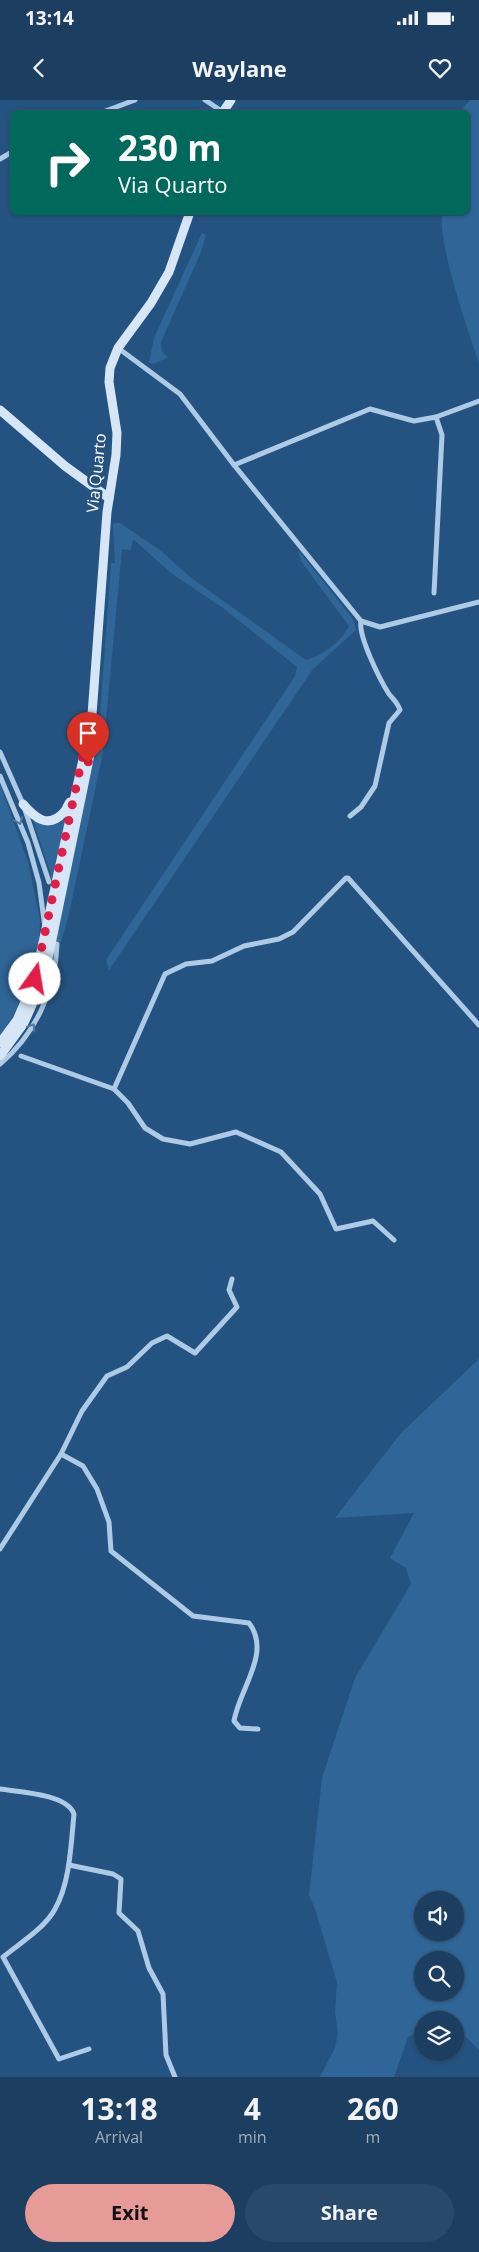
<!DOCTYPE html>
<style>
:root{--surface:#1c3e61;--page:#29496a;--text:#f1f3f6;--muted:#a0aebd;--line:#3a5776;--accent:#e69b98}
body{margin:0;font-family:"Open Sans",sans-serif;background:var(--page);color:var(--text);height:100vh;display:flex;flex-direction:column;font-size:19px;white-space:nowrap}
*{box-sizing:border-box;margin:0}
p{font-size:16px;color:var(--muted)}
.icon{flex:none;width:28px;height:28px;fill:none;stroke:currentColor;stroke-width:2;stroke-linecap:round;stroke-linejoin:round}
.map{position:relative;height:1977px;overflow:hidden}
.drawer{display:flex;flex-direction:column;background:var(--surface);flex:1}
.drawer>*{flex:none}
.guide{position:absolute;left:10px;top:10px;width:460px;height:105px;border-radius:8px;box-shadow:0 1px 4px #0004,0 0 0 1px var(--line);background:#00695c;color:#fff;overflow:hidden}
.buttons{position:absolute;left:414px;top:1791px;display:grid;gap:10px}
.buttons a{display:grid;place-items:center;width:50px;height:50px;border-radius:50%;background:var(--surface);box-shadow:0 1px 4px #0004,0 0 0 1px var(--line);font-size:25px}
.pin{position:absolute;display:grid;place-items:center;width:42px;height:42px;color:#fff;margin:-51px -21px;border-radius:50% 50% 50% 0;rotate:-45deg;box-shadow:0 0 5px #0007}
.pin .icon{rotate:45deg}
.me{position:absolute;width:55px;margin:-28px;rotate:13deg;stroke-linejoin:round;filter:drop-shadow(0 0 4px #0008)}
.turn{display:flex;align-items:center;gap:18px;height:105px;padding:0 25px;font-size:22px}
.turn .icon{width:65px;height:65px;stroke-width:2.5}
.turn b{display:block;font-size:35px;line-height:42px}
.eta{display:flex;justify-content:space-evenly;align-items:center;height:85px;text-align:center}
.eta b{font-size:30px;font-weight:700;line-height:35px}
.primary-button{display:flex;gap:10px;margin-top:auto;padding:10px 25px}
.primary-button a{flex:1;height:58px;border-radius:30px;background:var(--accent);color:#111;font-size:20px;font-weight:700;line-height:58px;text-align:center}
.primary-button a+a{background:var(--page);color:var(--text)}
.status{display:flex;justify-content:space-between;align-items:center;height:35px;padding:0 25px;background:var(--surface);direction:ltr}
.status svg{height:14px;fill:currentColor}
header{display:flex;justify-content:space-between;align-items:center;height:65px;padding:0 25px;background:var(--surface);font-size:22px;font-weight:700}
.map>svg:first-child{display:block}
</style>
<div class="status"><b>13:14</b><svg viewBox="0 0 49 12"><path d="M0 12V9h3v3zM5 12V6h3v6zM10 12V3h3v9zM15 12V0h3v12zM26 1h20v11H26zM47 4h2v5h-2z"/></svg></div>
<header><svg class="icon" aria-label="back" viewBox="0 0 24 24"><path d="M15 5l-7 7 7 7"/></svg>Waylane<svg class="icon" aria-label="heart" viewBox="0 0 24 24"><path d="M12 20l-8-8c-3-5 5-10 8-4 3-6 11-1 8 4z"/></svg></header>
<div class="map">
<svg width="479" height="1977" viewBox="0 0 479 1977">
<rect width="100%" height="100%" fill="#255381"/>
<g fill="#306598" fill-rule="evenodd">
<path d="M470,0h9v263c-11,-32 -40,-116 -37,-147l7,-3 19,-1v-100h-8z"/>
<path d="M202,133l4,2 -5,17 -40,90 1,10 6,5 -14,7 -5,-1 5,-25z"/>
<path d="M116,423h4l41,28 29,26 116,83c16,-4 36,-19 43,-34l-48,-65 -3,-11 55,69 3,11 -43,39 -204,301 -3,-10 189,-284 2,-9 -74,-59 -52,-35 -38,-34 -2,11 -9,-1 -19,203 -34,162 -8,28h-6l44,-213 12,-166h4l-2,-39z"/>
<path d="M0,684l28,78 12,58 -1,20 -17,61 -22,36z"/>
<path d="M63,718l2,4 -12,59 -3,1 1,-7 -18,-55 9,3z"/>
<path d="M479,1259v691l-24,-24v-6h-33v10l-14,7 -14,40h-74l15,-29 3,-15 -3,-21 2,-30 -22,-73 -6,-14 13,-117 33,-100 56,-94 -5,-16 -16,-10 24,-45 -79,5 66,-85zM422,1800h33v32h-33zM422,1860h33v32h-33z"/>
</g>
<g fill="none" stroke-linecap="round" stroke-linejoin="round">
<path stroke="#466d94" stroke-width="5" stroke-dasharray="5 2.5" stroke-linecap="butt" d="M57,844v-15"/>
<g stroke="#adcae6" stroke-width="5">
<path d="M205,0l18,12"/>
<path d="M103,12l32,-12"/>
<path d="M0,59l12,-7"/>
<path d="M118,248l62,46 54,71 127,156 19,6 99,-25"/>
<path d="M234,365l136,-56 44,12 22,-4 43,-16"/>
<path d="M434,493l8,-158 -6,-18"/>
<path d="M0,652l23,52 26,78"/>
<path d="M0,676l28,67 11,40 6,45"/>
<path d="M350,716l11,-9 14,-21 14,-63 11,-13c-2,-7 -7,-11 -11,-16 -9,-14 -31,-58 -28,-73"/>
<path d="M21,956l93,33 14,14 17,25 18,11 27,5 46,-12 45,20 39,42 16,35 37,-8 21,19"/>
<path d="M0,964c35,-29 56,-75 57,-120"/>
<path d="M114,989l51,-115 21,-10 26,-3 32,-15 35,-7 14,-7 53,-54h2l131,147"/>
<path d="M232,1179l-3,11 8,17 -42,46 -28,-17 -15,7 -25,24 -20,9 -25,35 -21,43 22,12 14,23 12,33 2,29 82,65 56,7c23,30 -10,66 -15,98l6,7 18,1"/>
<path d="M0,1449l61,-95"/>
<path d="M0,1689c19,3 67,5 74,25 -3,30 -4,69 -19,95 -10,19 -35,34 -52,48l56,102 30,-10"/>
<path d="M69,1765l44,9 8,5 -2,34 19,18 11,37 14,26 3,61 9,22"/>
</g>
<g stroke="#d6e6f6" stroke-width="9">
<path d="M223,12l8,-12"/>
<path d="M0,310l65,56 44,32"/>
<path d="M23,704c11,13 25,26 41,8 3,-3 3,-7 6,-10"/>
<path d="M0,943l17,-23 18,-41 54,-247"/>
<path d="M0,956l24,-33 20,-45 48,-233 -1,-17 16,-216 9,-57 1,-22 -8,-51 1,-14 8,-20 33,-45 18,-31 21,-60"/>
</g>
</g>
<defs><path id="oneway-chevron" d="M-2-3.5L2.5 0L-2 3.5" fill="none" stroke-width="1.6" stroke-linecap="round" stroke-linejoin="round" transform="scale(1.25)"/></defs>
<g stroke="#4e779f">
<use href="#oneway-chevron" transform="translate(19 721) rotate(69)"/>
<use href="#oneway-chevron" transform="translate(32 927) rotate(-59)"/>
</g>
<g fill="none" stroke-linecap="round" stroke-linejoin="round">
<path stroke="#e11d48" stroke-width="9" stroke-dasharray="0 16.2" d="M35,879l50,-234 6,-17 1,17 -4,18"/>
</g>
<g text-anchor="middle" stroke-width="5" stroke-linejoin="round" paint-order="stroke">
<g font-size="16" fill="#fff" stroke="#255381">
<text transform="translate(96 373) rotate(-84)" y="6">Via Quarto</text>
</g>
</g>
</svg>
<div class="buttons">
<a><svg class="icon" aria-label="sound" viewBox="0 0 24 24"><path d="M4 9h4l5-4v14l-5-4H4zM17 9q2 3 0 6"/></svg></a>
<a><svg class="icon" aria-label="search" viewBox="0 0 24 24"><circle cx="10" cy="10" r="6"/><path d="M15 15l6 6"/></svg></a>
<a><svg class="icon" aria-label="layers" viewBox="0 0 24 24"><path d="M12 4l9 5-9 5-9-5zM3 14l9 5 9-5"/></svg></a>
</div>
<div class="pin" style="left:88px;top:663px;background:#d93025"><svg class="icon" aria-label="arrive" viewBox="0 0 24 24"><path d="M6 21V4h12l-3 4 3 4H6"/></svg></div>
<svg class="me" style="left:35px;top:879px" viewBox="-20 -20 40 40"><circle r="19" fill="#fff"/><path d="M0-13L10 11 0 6-10 11z" fill="#e11d48"/></svg>
<div class="guide">
<div class="turn"><svg class="icon" aria-label="right" viewBox="0 0 24 24"><path d="M7 20v-9h11M14 6l5 5-5 5"/></svg><div><b>230 m</b>Via Quarto</div></div>
</div>
</div>
<section class="drawer">
<div class="eta">
<div><b>13:18</b><p>Arrival</p></div>
<div><b>4</b><p>min</p></div>
<div><b>260</b><p>m</p></div>
</div>
<div class="primary-button"><a>Exit</a><a>Share</a></div>
</section>
